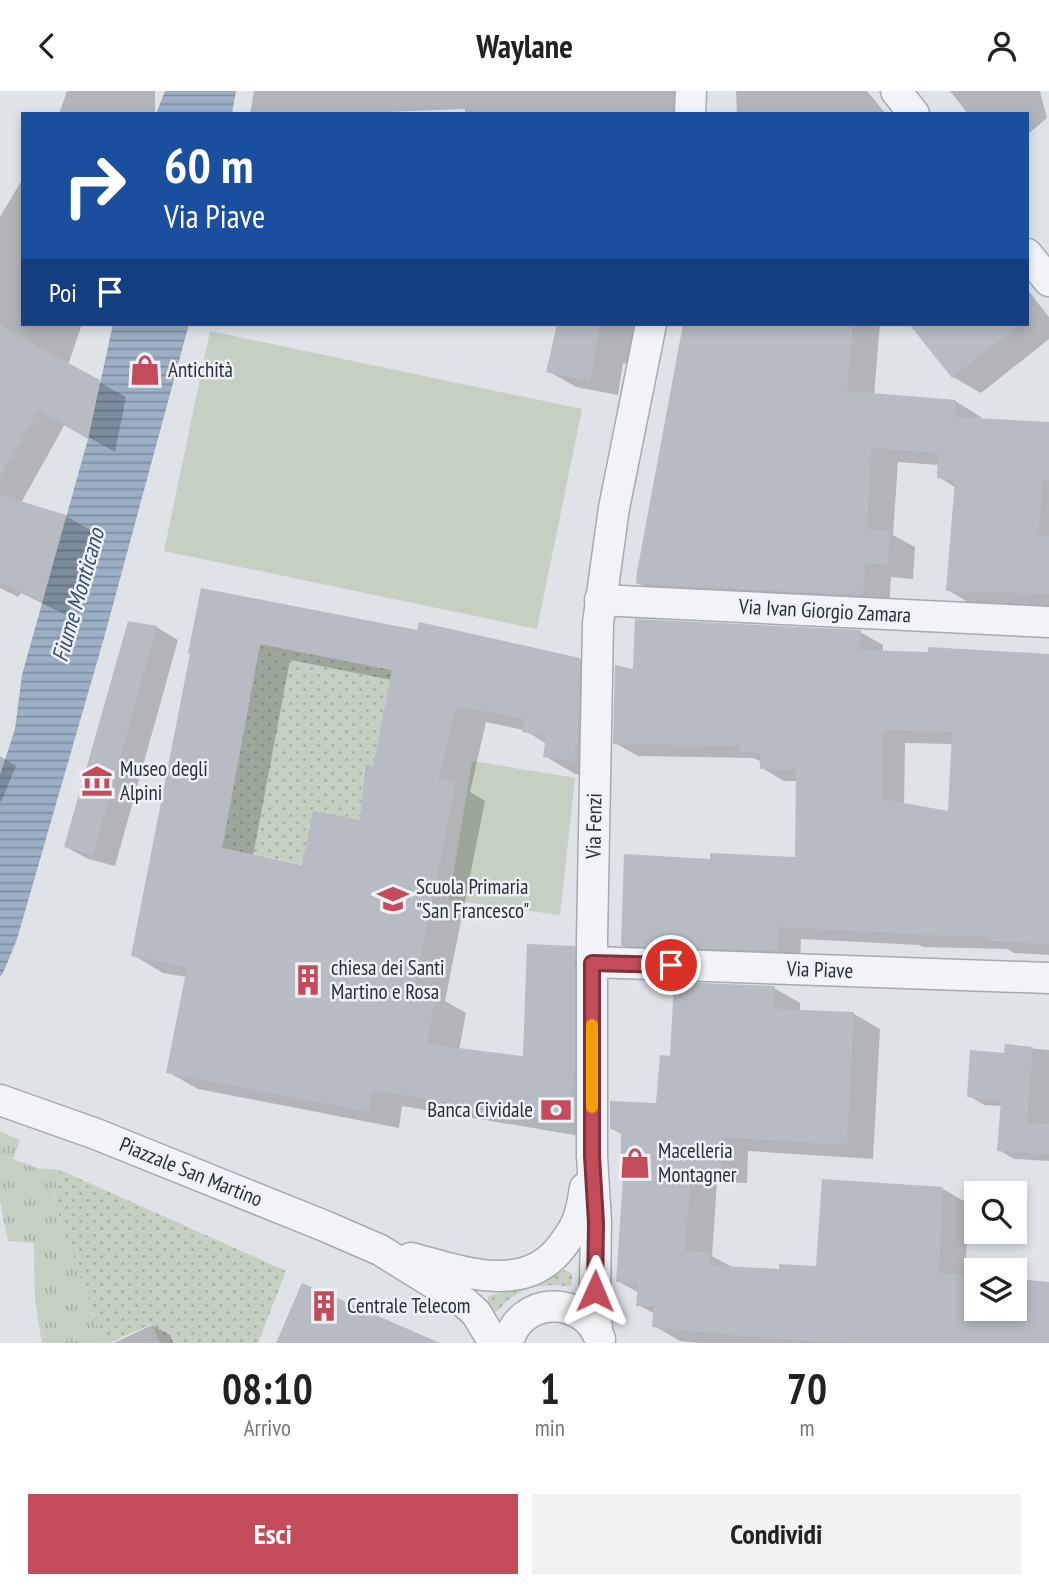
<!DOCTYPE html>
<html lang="it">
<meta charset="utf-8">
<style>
:root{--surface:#fff;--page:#f2f2f2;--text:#222;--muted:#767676;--accent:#c44c5a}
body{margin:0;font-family:"PT Sans Narrow",sans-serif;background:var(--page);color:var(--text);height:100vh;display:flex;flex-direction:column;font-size:26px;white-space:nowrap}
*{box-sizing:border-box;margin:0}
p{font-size:23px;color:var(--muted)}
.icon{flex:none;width:38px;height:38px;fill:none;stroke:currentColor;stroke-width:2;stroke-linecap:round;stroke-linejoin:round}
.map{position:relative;height:1252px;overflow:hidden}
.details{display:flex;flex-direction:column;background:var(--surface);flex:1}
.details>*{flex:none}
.top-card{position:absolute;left:21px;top:21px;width:1008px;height:214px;border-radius:0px;box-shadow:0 4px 10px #0003;background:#1a4fa0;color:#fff;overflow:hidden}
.tools{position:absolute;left:964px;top:1090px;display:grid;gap:14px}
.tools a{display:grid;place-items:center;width:63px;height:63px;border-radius:0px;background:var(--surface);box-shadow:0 4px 10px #0003;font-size:35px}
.pin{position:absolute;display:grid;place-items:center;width:60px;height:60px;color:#fff;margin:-30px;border:4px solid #fff;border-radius:50%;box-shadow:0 2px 7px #0007}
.me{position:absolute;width:77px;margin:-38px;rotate:1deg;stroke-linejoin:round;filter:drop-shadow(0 0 5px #0008)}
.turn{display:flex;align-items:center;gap:24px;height:147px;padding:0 28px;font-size:32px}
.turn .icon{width:91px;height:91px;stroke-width:2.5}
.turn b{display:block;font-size:49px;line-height:60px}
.then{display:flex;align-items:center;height:66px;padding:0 28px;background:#0003;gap:14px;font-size:26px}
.eta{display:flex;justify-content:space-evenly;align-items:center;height:119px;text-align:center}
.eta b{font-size:42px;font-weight:700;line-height:49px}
.primary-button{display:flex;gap:14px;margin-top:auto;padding:14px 28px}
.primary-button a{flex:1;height:80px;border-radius:0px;background:var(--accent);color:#fff;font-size:28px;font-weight:700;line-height:80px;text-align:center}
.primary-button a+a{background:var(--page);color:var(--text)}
header{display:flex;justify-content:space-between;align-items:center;height:91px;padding:0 28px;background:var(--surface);font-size:32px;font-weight:700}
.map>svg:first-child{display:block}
</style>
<header><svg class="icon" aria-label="back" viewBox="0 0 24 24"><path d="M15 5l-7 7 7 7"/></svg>Waylane<svg class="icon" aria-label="person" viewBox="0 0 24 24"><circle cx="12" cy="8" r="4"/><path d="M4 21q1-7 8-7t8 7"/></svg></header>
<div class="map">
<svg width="1049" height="1252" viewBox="0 0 1049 1252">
<defs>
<pattern id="grass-dots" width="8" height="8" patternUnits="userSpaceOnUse" patternTransform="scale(1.75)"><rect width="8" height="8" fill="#c4d0c1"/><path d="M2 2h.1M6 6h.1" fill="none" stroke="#a8b3a7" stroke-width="1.8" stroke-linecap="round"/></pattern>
<pattern id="park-tufts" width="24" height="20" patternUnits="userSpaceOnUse" patternTransform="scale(1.75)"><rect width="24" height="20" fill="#c4d0c1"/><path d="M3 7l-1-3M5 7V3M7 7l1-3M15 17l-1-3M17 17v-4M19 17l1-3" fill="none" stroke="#a8b3a7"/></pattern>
<pattern id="water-rules" width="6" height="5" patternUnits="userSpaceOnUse" patternTransform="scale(1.75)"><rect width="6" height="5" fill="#9cafc5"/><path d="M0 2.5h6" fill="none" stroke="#7f8fa1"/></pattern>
</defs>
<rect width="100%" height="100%" fill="#dfe2e7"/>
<g fill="url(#grass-dots)">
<path d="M260,553l132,26 -19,96h-9l-6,101 -28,3 -108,-22z"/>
<path d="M60,1079l226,101 -28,72h-98l-8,-19 -43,19h-6l-50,-145z"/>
<path d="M565,1179l7,4v10l-2,3c-23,-4 -45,-2 -63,14 -4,4 -8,9 -12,12l-8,-8 1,-8 3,-2 35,-7z"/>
</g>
<path fill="url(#park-tufts)" d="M0,1037l1,4 19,8 -7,19 24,9 23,2 -7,28 50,145h-61l-7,-43 -1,-57 -26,-2 -8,-40z"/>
<g fill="#c4d0c1">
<path d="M210,240l372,78 -45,220 -373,-78z"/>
<path d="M472,670l103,17 -15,137 -111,-15z"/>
</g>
<g fill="url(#water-rules)">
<path d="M165,0h71l-4,23h-76z"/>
<path d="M113,233h76l-85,314 -87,301 -14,34 -3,4v-202l15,-46 7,-54 66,-236z"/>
</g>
<g fill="#0003" fill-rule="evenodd">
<path d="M67,0h88v23h-96z"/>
<path d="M254,0h433l3,23h-225v-5l-81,3v2h-134z"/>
<path d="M736,0h131l19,23h-149z"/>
<path d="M950,0h90l7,27 -20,17v-21h-59z"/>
<path d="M23,87v146h59l-14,41 58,32 -11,55 -50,-28 -44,79 45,13 26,15 -24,85 -47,-23 -3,4 -18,-9v-371z"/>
<path d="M1027,198l22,28v22l-68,54 -28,-16 -42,-53h116z"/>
<path d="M559,233h92l-10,43 -18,-4 -5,32 -42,-8 -28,-16z"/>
<path d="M685,233h195l-6,71 81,6 26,16v3l68,4v184l-75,-2 -26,-16 8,-102 -17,-11v-12l-41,-3 -5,73 22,12 -2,32 -22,-2 -2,32 -225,-11 -26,-15 1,-11z"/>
<path d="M202,499l216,42 161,27 30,18 -4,101 -30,-4 -30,-18 2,-12 -23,-14 -38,-8 -16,70 15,9 -40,200 21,12 -7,37 65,8 50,-111 30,18v175l-202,-34 -3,22 -201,-39 -30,-17 19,-95 -24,-4 -30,-18 59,-302zM290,569l102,20 -18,88 -13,54 -58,45 -50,-11z"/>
<path d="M156,536l22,13 -63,226 -27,-7 -22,-12z"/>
<path d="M860,541l23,13v7l166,3v300l-35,-2 -7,-4 -84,-2 -4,-2 -118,-6 -1,24 -154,-5 -23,-13 88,-84 86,-2v-78h-13l-22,-13v-6l-9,-4 -115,-2 -23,-13 20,-71zM905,652l48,1 -4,69 -45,-8z"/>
<path d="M0,665l16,10 -15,36 -1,-1z"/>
<path d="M774,897l26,15v9l54,2 26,15 -7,130 -125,-8 -1,32 -30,-1 -5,74 22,12 47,3 36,-4 126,-78 26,15 -4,73h11v32h39v-29l34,3v60h-351l-18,-2 -26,-15 1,-12 -17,-9 1,-12 -21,-12 7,-103 -2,-43 -12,-7 47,-23 13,-48z"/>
<path d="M1006,955l43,4v111l-35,-2 -15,-9 3,-44 -18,-1 -15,-9 37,-41z"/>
<path d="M152,1234l18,10 3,8h-59z"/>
</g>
<g fill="#b7bbc3" fill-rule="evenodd">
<path d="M0,233l40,24 60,32 -12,59 -50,-29 -38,68z"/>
<path d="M557,233h43l-10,57 -44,-9z"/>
<path d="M683,233h170l-6,67 109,9 -1,17 94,5v58h-7l-3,56h10v58l-103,-3 9,-111 -18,-2 1,-25 -66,-5 -5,81 23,2 -3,34 -22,-2 -2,32 -227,-11 1,-12z"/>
<path d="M909,233h111l-68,54z"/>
<path d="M0,404l66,20 -24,87 -42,-20z"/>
<path d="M201,497l216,42 2,-8 161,36 -2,86h-2l-1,18 -32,-5 3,-21 -24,-4 2,-13 -68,-13 -17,73 17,3 -42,208 22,4 -9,50 96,12 4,-112 48,2v118l-4,36h4v24l-203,-34 -3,22 -203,-39 21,-106 -56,-11 59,-302 -2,-1zM260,553l132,26 -19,96 -8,-1 -5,55 -47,-9 -11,54 -80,-17z"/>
<path d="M635,528l226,11 -2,20 69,2v-5l121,7v290l-60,-3v-4l-90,-3v-1l-120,-6 -2,24 -156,-5 3,-92 86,5v-6l85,4 1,-87 -36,-1v-16l-21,-1 1,-6 -127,-2 2,-79 18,4zM883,639l69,2 -4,79 -66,-12z"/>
<path d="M128,530l29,5 -64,229 -29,-8z"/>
<path d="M674,891l101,4 -2,23 81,3 -7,133 -125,-8 -1,32 -30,-1 -6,83 25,1 -1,13 70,4v-5l37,2 6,-87 121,8 -4,86 37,3v33h39v-30l34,3v61h-194l-80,-4 -123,-12 2,-21h-18l2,-23 -22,-1 7,-104h-2v-47l-11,-2v-28l46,2 4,-48 10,1z"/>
<path d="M1005,953l28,3 -6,76 22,1v30l-52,-3 4,-51 -34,-3 3,-47 34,3z"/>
<path d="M302,1192l138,60h-164z"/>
</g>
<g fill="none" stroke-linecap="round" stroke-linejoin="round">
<defs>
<g id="street">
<path d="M896,0l18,23"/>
<path d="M690,23l1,-23"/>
<path d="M1027,163l22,27"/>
<path d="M600,509l449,22"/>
<path d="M592,871l457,16"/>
<path d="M0,1009l96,34 231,93 53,23 84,52 12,11 18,30"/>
<path d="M411,1167c47,12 109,37 147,-7 8,-10 16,-20 20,-32 4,-10 5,-21 7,-31"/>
<path d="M597,1241l-2,-41 1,-69 -4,-66v-217l6,-316 16,-115 37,-184"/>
<path d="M508,1252c11,-47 76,-49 92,-4"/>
</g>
</defs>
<use href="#street" stroke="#a5a9b1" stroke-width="33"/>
<use href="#street" stroke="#f1f3f6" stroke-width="30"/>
</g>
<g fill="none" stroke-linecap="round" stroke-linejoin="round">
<defs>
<path id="route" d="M595,1200l1,-68 -4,-67v-193l79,2"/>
</defs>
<use href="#route" stroke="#7f313a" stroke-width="18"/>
<use href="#route" stroke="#c44c5a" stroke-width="12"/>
<path stroke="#f59e0b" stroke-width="12" d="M592,934v82"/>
</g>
<defs>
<symbol id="shop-bare" viewBox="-9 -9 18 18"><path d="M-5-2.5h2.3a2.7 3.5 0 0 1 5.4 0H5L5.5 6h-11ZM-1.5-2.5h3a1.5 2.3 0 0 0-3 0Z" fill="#c44c5a" stroke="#eef1f5" stroke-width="2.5" paint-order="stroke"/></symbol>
<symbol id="museum-bare" viewBox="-9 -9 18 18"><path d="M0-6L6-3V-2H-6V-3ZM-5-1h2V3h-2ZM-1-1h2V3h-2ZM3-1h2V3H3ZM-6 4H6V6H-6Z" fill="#c44c5a" stroke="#eef1f5" stroke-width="2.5" paint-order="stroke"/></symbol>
<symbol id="school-bare" viewBox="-9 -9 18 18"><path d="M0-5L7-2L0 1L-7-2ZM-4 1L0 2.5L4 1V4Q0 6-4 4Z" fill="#c44c5a" stroke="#eef1f5" stroke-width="2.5" paint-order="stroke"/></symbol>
<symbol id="building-bare" viewBox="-9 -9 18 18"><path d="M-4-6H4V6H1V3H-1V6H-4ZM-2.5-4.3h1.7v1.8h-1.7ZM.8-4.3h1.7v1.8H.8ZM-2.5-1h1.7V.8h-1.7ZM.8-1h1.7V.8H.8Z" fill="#c44c5a" stroke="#eef1f5" stroke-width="2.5" paint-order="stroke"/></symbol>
<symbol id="bank-bare" viewBox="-9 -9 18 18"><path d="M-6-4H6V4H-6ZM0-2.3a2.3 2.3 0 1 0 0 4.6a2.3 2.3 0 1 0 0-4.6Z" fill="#c44c5a" stroke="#eef1f5" stroke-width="2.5" paint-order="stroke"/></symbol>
</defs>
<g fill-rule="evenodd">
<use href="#shop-bare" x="123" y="257" width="44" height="44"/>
<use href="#museum-bare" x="75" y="668" width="44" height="44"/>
<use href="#school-bare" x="371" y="786" width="44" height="44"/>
<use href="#building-bare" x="286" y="867" width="44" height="44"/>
<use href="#bank-bare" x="534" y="997" width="44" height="44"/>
<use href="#shop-bare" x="613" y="1050" width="44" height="44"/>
<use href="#building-bare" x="302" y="1193" width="44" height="44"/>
</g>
<g text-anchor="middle" stroke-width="5" stroke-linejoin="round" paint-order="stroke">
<g font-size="21" fill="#29303d" stroke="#eef1f5" text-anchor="start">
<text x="168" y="286">Antichità</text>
<text x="120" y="685">Museo degli<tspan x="120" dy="24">Alpini</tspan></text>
<text x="416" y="803">Scuola Primaria<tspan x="416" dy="24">"San Francesco"</tspan></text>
<text x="331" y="884">chiesa dei Santi<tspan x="331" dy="24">Martino e Rosa</tspan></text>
<text x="533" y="1026" text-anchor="end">Banca Cividale</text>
<text x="658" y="1067">Macelleria<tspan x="658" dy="24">Montagner</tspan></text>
<text x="347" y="1222">Centrale Telecom</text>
</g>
<g font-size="21" fill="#29303d" stroke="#eef1f5">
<text transform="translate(825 520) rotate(3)" y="7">Via Ivan Giorgio Zamara</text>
<text transform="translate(594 735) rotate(-89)" y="7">Via Fenzi</text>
<text transform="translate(820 879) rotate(2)" y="7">Via Piave</text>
<text transform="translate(191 1081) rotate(22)" y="7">Piazzale San Martino</text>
</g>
<g font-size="23" font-style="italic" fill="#364d6e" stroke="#eef1f5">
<text transform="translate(78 504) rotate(-74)" y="8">Fiume Monticano</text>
</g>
</g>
</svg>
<div class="tools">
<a><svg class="icon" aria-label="search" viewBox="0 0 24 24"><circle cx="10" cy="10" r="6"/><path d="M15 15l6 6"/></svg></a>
<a><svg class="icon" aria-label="layers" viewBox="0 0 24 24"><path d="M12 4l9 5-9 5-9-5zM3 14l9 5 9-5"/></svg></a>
</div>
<div class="pin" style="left:671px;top:874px;background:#d93025"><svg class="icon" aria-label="arrive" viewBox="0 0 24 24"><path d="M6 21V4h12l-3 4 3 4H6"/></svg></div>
<svg class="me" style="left:595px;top:1200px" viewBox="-20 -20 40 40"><path d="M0-17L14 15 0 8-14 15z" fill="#c44c5a" stroke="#fff" stroke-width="4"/></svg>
<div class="top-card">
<div class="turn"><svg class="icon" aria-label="right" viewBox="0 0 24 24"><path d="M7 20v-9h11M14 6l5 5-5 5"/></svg><div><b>60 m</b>Via Piave</div></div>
<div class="then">Poi<svg class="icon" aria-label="arrive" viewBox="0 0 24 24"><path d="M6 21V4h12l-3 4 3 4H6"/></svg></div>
</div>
</div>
<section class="details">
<div class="eta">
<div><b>08:10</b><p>Arrivo</p></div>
<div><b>1</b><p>min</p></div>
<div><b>70</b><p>m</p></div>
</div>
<div class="primary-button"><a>Esci</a><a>Condividi</a></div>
</section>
